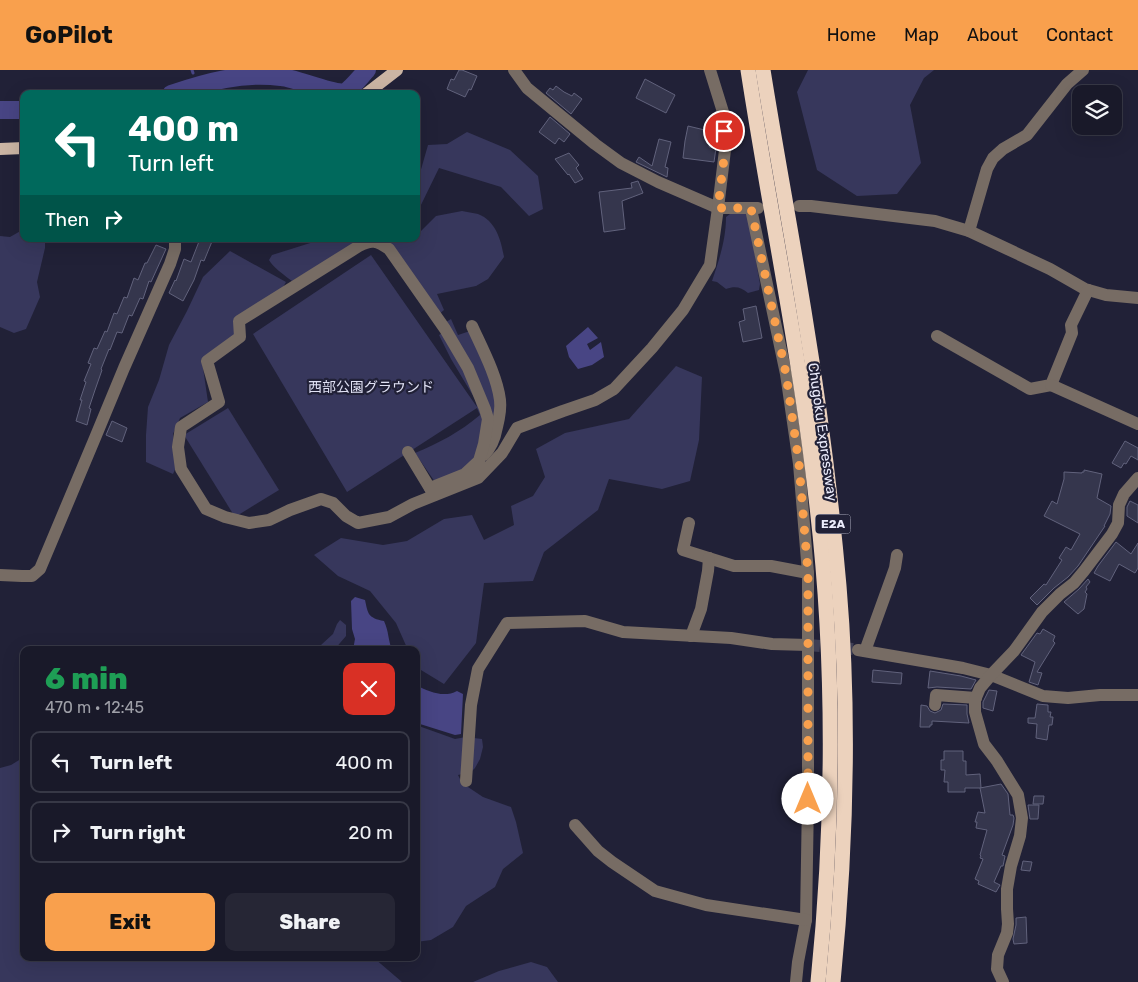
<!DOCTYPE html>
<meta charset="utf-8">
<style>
:root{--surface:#191929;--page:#262635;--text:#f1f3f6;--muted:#9fa0a8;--line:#373846;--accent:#f9a04d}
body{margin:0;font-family:Rubik,"Noto Sans JP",sans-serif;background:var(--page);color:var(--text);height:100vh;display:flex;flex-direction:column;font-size:19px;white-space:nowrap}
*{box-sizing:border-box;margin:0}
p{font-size:16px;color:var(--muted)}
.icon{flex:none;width:28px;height:28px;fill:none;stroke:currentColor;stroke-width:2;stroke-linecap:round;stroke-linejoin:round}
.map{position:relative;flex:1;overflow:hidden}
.sheet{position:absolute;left:20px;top:576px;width:400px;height:315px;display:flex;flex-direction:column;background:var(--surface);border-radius:10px;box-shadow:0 5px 20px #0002,0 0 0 1px var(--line)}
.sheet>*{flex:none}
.top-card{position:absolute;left:20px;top:20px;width:400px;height:152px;border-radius:10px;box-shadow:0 5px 20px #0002,0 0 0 1px var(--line);background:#00695c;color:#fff;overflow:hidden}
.fabs{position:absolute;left:1072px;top:15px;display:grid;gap:10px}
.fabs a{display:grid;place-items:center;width:50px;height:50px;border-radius:10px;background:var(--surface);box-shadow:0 5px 20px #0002,0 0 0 1px var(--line);font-size:25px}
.pin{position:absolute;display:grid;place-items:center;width:42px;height:42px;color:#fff;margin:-21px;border:2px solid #fff;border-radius:50%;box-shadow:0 1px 5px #0007}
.me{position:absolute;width:55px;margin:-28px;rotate:0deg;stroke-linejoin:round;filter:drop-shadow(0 0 4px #0008)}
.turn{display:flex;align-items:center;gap:18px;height:105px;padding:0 25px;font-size:22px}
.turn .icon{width:65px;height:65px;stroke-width:2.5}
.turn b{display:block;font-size:35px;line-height:42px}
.then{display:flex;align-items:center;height:48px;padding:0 25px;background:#0003;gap:10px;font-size:19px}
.round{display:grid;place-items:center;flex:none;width:52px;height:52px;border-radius:10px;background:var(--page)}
.summary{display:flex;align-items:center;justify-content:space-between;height:85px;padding:0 25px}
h1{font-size:30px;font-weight:800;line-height:38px;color:#1e9e55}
.action{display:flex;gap:10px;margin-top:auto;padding:10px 25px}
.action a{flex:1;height:58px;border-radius:10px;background:var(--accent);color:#111;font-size:20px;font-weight:800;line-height:58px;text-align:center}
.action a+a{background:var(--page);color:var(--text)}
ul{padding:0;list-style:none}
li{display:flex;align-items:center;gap:15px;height:62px;margin:0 10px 8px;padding:0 15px;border:2px solid var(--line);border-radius:10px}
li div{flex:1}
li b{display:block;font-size:19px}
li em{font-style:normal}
header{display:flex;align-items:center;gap:30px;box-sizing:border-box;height:70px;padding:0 25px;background:var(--accent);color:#111}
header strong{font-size:24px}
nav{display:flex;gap:28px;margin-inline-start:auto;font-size:18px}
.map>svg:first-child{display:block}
</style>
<header>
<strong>GoPilot</strong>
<nav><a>Home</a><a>Map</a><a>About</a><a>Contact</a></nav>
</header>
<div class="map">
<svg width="1138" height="912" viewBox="0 0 1138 912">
<rect width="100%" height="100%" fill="#212137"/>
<g fill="#37375c">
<path d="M808,0h126l-10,8 -14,27 11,58 -24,31 -40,2 -40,-26 -20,-78z"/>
<path d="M467,62l43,18 28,26 5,33 -14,7 -28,-29 -62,-19 -20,41h-3v-22l12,-42 19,-1z"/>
<path d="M462,141c5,1 11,2 16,3 18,7 23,26 26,43l-16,22 -12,7 -39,8 7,16 -6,5 -57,-76h22l4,3 5,-3h4v-3l20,-20z"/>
<path d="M744,142l4,3 12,69 -1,6 -11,3c-7,-6 -13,-7 -22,-4l-9,-7 -5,-1c7,-21 14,-41 14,-64l4,-3z"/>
<path d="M24,159v10h21v9l-8,34 3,15 -14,32 -12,4 -14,-6v-91l10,1z"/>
<path d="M323,169h40l-71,42c-8,-6 -19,-14 -23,-21l3,-5z"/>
<path d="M230,181l56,31 -4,7 -45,28 -2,18 -33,26 6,41 -28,16 -7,16 4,31 -4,9 -27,-12v-27l2,-28 11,-27 10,-35 18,-34 16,-34z"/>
<path d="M371,185l106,152 -2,-8 -24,-40 -12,-24 5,-3 24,40 17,51 -10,38 -11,10 -29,11 -20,-29c24,-10 45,-21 65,-38l-3,-7 -130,84 -94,-158z"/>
<path d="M451,249l7,16 12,-4 24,56 2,33 -7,8 -43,-106z"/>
<path d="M676,296l26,11 -3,63 -9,41 -28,8 -53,-10 -11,31 -54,42 -11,29 -49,2 -8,60 -32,41 -28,-17v-17h-8l-12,-27 -26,-32 -32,-15 -24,-21 27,-17 42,7 24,-4 37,-22 28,-4 12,25 30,-15 -3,-19 22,-10 12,-19 -9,-28 29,-16 64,-14z"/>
<path d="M228,338l51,82 -44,27 -51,-82z"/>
<path d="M340,550l6,5v11l-12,14h-48l11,-5h24l12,-11 4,-10z"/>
<path d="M416,655l39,14 11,-2 16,2 1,8 -3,12 -5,9 -4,4 -13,3 4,8 21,14 28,10 5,15 7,31 -20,16 -8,18 -29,19 -13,21 -22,13 -15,2z"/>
<path d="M24,687v201h350l28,24h-402v-214l11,-3z"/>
<path d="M531,892l16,5 11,15h-85l26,-11z"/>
</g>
<g fill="#484584">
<path d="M588,257l10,11 -11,6 3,6 11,-8 3,15 -12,8 -14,4 -9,-12 -3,-11z"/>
<path d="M355,527l10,3c3,14 3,18 19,21 5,11 4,19 8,29h-39l2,-11 -3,-10 -1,-28z"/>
<path d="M416,615c13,7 28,13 41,6l6,3 -2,40 -6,1 -35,-11 -4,-3z"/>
</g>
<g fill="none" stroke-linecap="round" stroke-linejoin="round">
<path stroke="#484584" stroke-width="3" d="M192,0l1,3"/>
<g stroke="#484584" stroke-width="18">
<path d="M171,24c36,-12 71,-22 110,-17 15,1 53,18 64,15 6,-3 17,-17 22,-22"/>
<path d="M0,40h24"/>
</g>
</g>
<g fill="#35364d" stroke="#61627c">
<path d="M459,0h3l15,6 -6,14 -2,-1 -4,8 -18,-8 4,-10 3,1z"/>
<path d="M645,9l30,16 -9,18 -30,-15z"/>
<path d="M556,16l8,6 8,4 2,-3 8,6 -11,15 -25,-21 4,-5 3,2z"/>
<path d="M550,47l20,17 -6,8 -5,-4 -4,6 -16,-12z"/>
<path d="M688,56l25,6 -4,15 7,1 -2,14 -31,-4 2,-17z"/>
<path d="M659,69l12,3 -6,25 3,1 -1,9 -31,-15 3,-5 13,9z"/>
<path d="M569,83l10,12 -3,3 7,11 -8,4 -6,-9 -1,1 -13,-16z"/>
<path d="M638,111l5,12 -21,8 3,28 -21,3 -5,-40 33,-4 -1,-5z"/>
<path d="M200,169h13l-9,22 -3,-1 -7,20 -11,21 -14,-8 6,-13 1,1 8,-22 7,3z"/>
<path d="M156,175l10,4 -15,33 -2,-1 -6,18 -3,-1 -8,18 -3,-1 -7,18 -5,-1 -7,18 -1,-1 -8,20 1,1 -7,20 -6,18 2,1 -4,16 -11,-4 6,-21h-2l6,-18 -2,-1 7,-17 -3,-1 6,-15 3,1 8,-18 2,1 7,-19 3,1 7,-17 3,1 7,-20 4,2 7,-17h2z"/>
<path d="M756,236l6,32 -19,4 -4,-20 6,-2 -2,-11z"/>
<path d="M112,351l15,7 -5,14 -16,-7z"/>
<path d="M1125,371l13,7v12l-7,-4 -5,8 -2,-1 -3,5 -9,-5z"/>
<path d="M1084,400l18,4 -5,24 14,8 -1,8 -6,12h1l-27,40 -10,11 -14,11 -17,17 -7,-7 14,-14 2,1 16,-25 -3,-2 7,-11 5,3 9,-16 -36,-18 8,-15 5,3 7,-25v-7l18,1v-1h2z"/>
<path d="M1130,431l8,4v18l-11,-7v-9z"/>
<path d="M1116,472l15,12 7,-11v25l-3,5 -16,-9 -9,17 -16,-8 4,-7z"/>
<path d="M1088,509l2,3 -4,5 1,2 -2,3 2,2 -3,15 -6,5 -14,-12 15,-13z"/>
<path d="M1043,559l12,7 -2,5 2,2 -18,29 5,1 -4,12 -9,-3 6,-20 -14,-7 16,-22 3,1z"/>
<path d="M873,600l29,3 -1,11 -29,-2z"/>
<path d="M930,601l31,5 15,4 -5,9 -34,-2 -9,1z"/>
<path d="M989,620l8,1 -4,20 -10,-3v-6z"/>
<path d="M943,634l24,1v9l2,9 -37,-2v4h-2v2h-10l1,-22 6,1 3,5 5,2 6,-3z"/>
<path d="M1037,634l11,1v7h3l-1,5h3l-1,8h-3l-2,15 -11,-2 1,-14 -9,-1v-5h7z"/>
<path d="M944,681h19v10h3v14l14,-1 1,14h-16v4h-17v-10h-4l1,-12h-4v-10h3z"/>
<path d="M1001,714l7,10 2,21h3l1,3 -1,7 -11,30 3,1 -2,10h-2l-7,16 6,3 -4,7 -18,-8 1,-3 -4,-2 8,-20 -3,-1 1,-2 -1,-1 7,-25 -11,-2 1,-6h-2l3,-10 7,1 -5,-25z"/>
<path d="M1034,726h10l-1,8h-10z"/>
<path d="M1028,735h11l-1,14h-8z"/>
<path d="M1023,791l9,1 -2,9 -9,-1z"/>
<path d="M1026,847l1,26 -13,1 -1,-5 3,-14v-7z"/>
</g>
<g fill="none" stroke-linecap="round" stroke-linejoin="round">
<path stroke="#3f3f55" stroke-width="12" stroke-dasharray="12 6" stroke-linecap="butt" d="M808,575l45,4"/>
<g stroke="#776c64" stroke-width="12">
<path d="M514,0l13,18 68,56 26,19 37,19 60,26h40"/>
<path d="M799,136h12l124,15 34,10 81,38 35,20 21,6 32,3"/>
<path d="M751,139l35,165 13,90 9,109v226l-2,121 -8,42 -2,20"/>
<path d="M969,161l18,-62 6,-11 10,-9 24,-14 40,-51 16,-14"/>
<path d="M472,256c10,22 25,50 28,74 1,8 -1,19 -3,27 -2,11 -5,20 -13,28"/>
<path d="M937,266l93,53 21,-4 21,-52 -1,-8 17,-35"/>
<path d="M1051,315l87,39"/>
<path d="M408,382l26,43"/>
<path d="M430,418l35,-14 14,-13 5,-17 4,-25 -3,-10 -17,-41 -23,-39 -56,-80c-12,-8 -17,-10 -30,-3l-120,75 1,16 -33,24 12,41 -38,25 -3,20 3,22 25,40 19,8 24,6 20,-3 21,-10 31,-11 12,4 13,13 12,7 31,-6 24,-13 65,-26 24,-25 15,-25 46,-17 32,-11 19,-11 38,-41 31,-38 27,-45 8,-57 7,-58 -2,-38 -13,-42"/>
<path d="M689,453l-6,27 51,16h37l37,7"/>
<path d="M0,505l22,1h10l8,-7 55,-131 29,-70 46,-104 5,-15v-10"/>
<path d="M691,566l10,-27 7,-38 1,-13"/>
<path d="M858,580l105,18 28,7 52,21 25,2 32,-3h38"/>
<path d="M865,581l30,-83 2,-13"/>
<path d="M935,635l1,-10 40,3"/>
<path d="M466,711l5,-76 7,-36 29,-46 78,-2 38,11 108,6 41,6 36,1"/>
<path d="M575,755l23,26 14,11 43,29 51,14 100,15"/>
<path d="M1003,912l-6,-13 1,-14 9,-22 1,-9 -1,-15v-20l4,-23 9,-30 2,-18 -4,-23 -21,-34 -13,-17 -9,-32v-12l5,-12 11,-13 23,-24 28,-39 18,-18 14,-11 10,-12 28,-37 6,-11 1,-18 5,-11 14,-16"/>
</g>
<g stroke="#cbb5a4" stroke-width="12">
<path d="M366,24l31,-24"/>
<path d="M0,79l24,-1"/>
</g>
<g stroke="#ecd2bd" stroke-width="15">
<path d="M748,0c22,143 52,284 68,428 19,159 18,325 2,484"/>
<path d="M763,0c13,81 28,161 41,241 15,91 27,183 35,275 11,130 7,265 -6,396"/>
</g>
</g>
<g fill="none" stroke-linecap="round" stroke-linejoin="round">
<path stroke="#f9a04d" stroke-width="9" stroke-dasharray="0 16.2" d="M724,61l1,19 -7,58h33l35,166 13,90 9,109v226"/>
</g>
<g text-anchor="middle" stroke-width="4.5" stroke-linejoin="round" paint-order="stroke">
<rect fill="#212137" stroke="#aeafc1" stroke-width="1" x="815.5" y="444.5" width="35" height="19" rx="4"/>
<g font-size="12" font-weight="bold" fill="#ebecfc">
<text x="833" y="458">E2A</text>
</g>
<g font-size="14" fill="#e0e1f4" stroke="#212137">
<text x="371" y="322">西部公園グラウンド</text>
</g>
<g font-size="14" fill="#ebecfc" stroke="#212137">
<text transform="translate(823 362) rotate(82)" y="5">Chugoku Expressway</text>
</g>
</g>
</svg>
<div class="fabs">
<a><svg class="icon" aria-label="layers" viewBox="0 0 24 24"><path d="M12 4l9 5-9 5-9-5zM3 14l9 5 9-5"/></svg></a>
</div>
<div class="pin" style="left:724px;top:61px;background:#d93025"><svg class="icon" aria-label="arrive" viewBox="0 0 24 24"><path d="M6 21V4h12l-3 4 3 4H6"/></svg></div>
<svg class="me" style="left:808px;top:729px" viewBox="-20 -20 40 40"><circle r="19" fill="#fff"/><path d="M0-13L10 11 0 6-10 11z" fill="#f9a04d"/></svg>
<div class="top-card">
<div class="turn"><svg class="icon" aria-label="left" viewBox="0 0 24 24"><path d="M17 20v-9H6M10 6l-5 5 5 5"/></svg><div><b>400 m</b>Turn left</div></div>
<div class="then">Then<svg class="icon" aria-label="right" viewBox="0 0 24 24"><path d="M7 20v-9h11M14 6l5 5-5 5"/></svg></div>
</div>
<section class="sheet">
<div class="summary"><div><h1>6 min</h1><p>470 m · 12:45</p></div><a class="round" style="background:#d93025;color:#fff"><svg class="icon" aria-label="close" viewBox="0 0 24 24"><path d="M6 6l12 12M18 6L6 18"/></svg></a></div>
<ul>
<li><svg class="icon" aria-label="left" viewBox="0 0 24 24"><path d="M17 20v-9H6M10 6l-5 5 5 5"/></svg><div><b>Turn left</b></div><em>400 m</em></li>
<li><svg class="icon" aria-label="right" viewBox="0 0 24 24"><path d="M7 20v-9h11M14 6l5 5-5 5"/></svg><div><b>Turn right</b></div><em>20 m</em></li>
</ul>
<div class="action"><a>Exit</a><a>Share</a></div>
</section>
</div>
